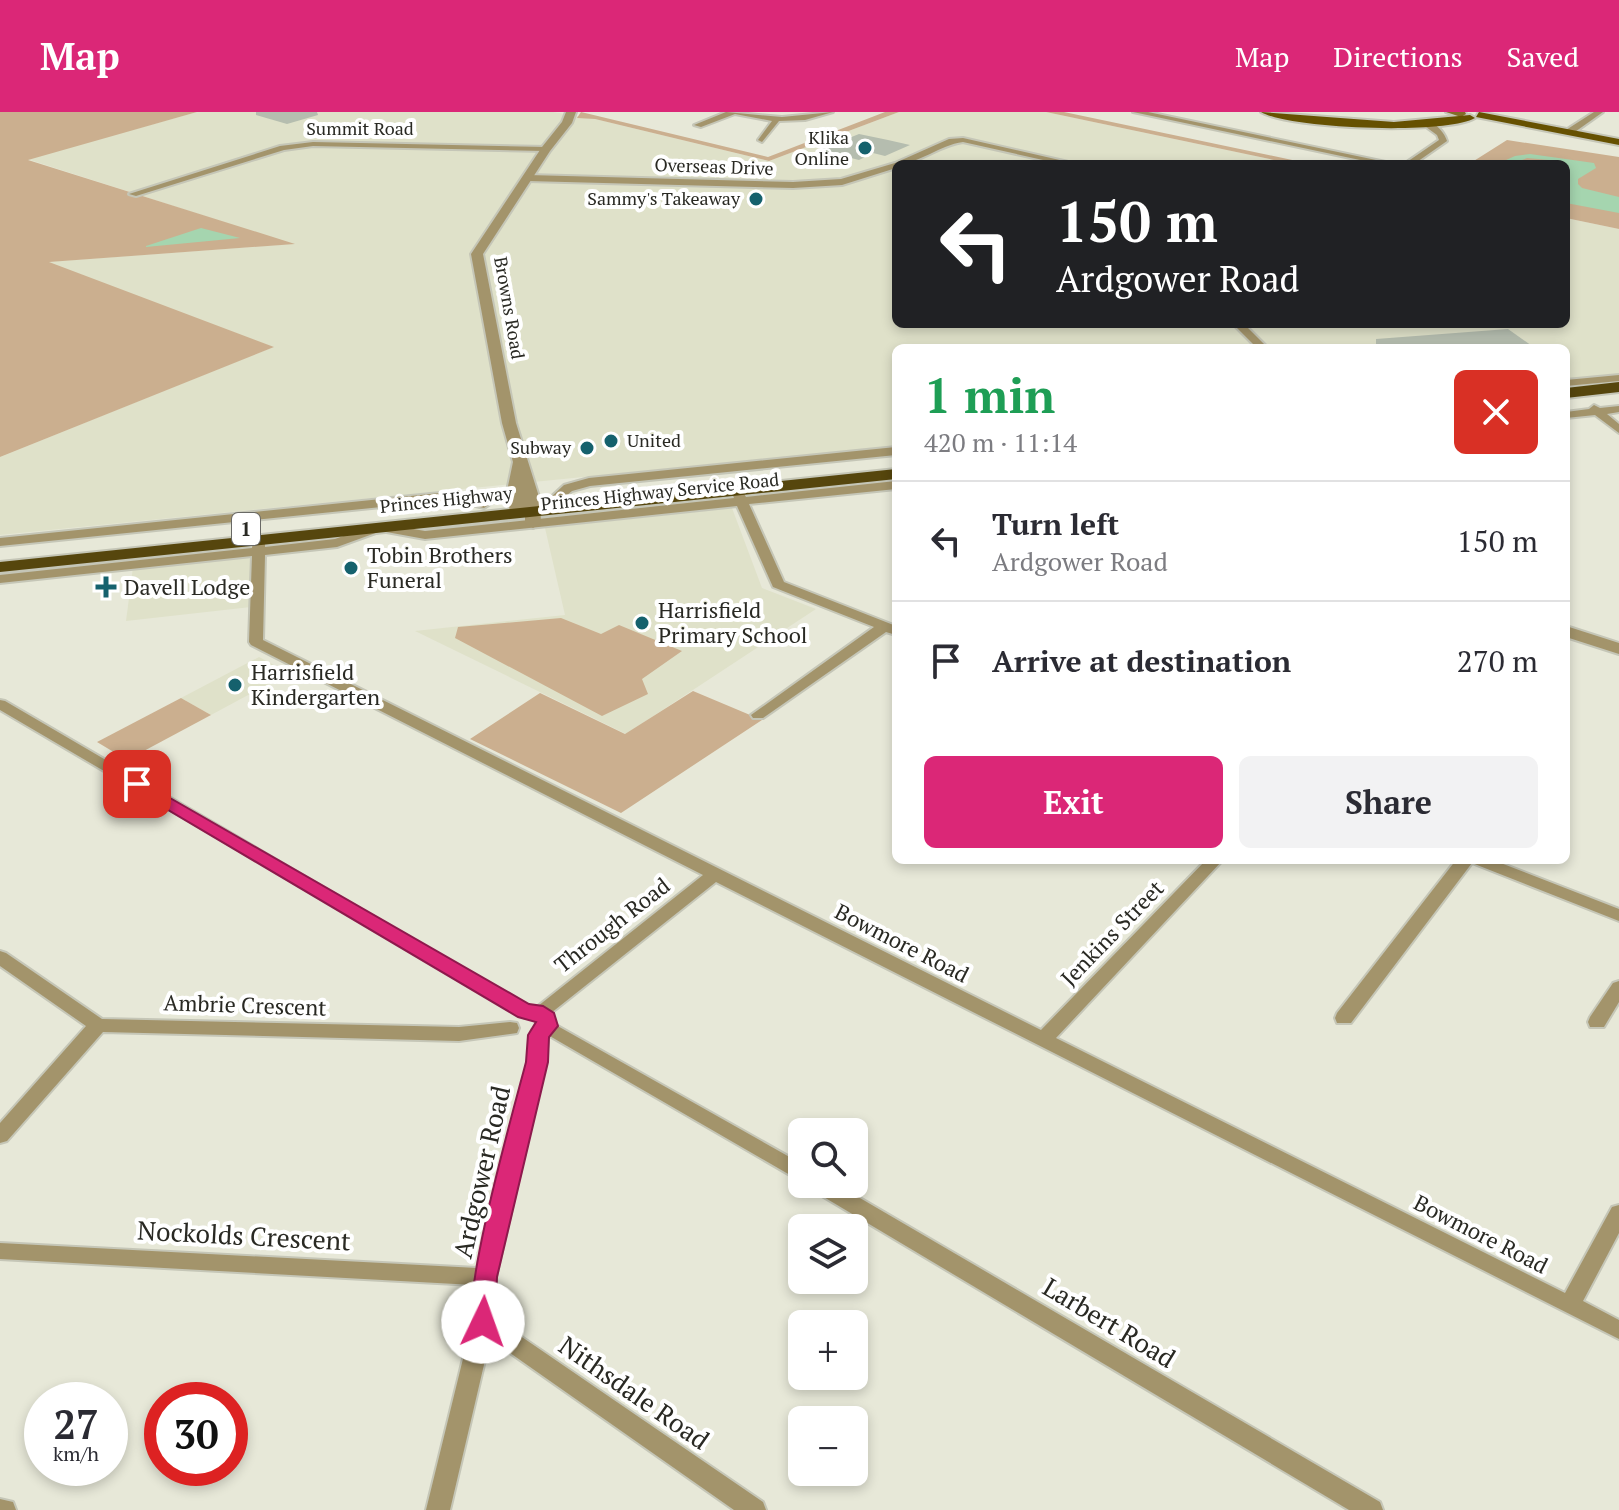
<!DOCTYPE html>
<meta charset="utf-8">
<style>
:root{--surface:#fff;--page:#f2f2f3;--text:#2b2b33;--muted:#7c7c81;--line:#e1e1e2;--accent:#db2777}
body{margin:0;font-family:"PT Serif",serif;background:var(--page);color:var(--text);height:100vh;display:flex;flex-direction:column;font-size:30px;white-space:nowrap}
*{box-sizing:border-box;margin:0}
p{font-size:26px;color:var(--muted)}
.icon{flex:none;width:44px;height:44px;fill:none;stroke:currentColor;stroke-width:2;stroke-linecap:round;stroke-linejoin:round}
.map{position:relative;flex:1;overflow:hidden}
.details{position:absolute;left:892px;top:232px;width:678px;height:520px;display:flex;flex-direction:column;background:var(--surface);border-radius:12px;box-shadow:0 4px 12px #0003}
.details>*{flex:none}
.top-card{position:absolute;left:892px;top:48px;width:678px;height:168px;border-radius:12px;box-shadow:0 4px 12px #0003;background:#202124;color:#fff;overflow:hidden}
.buttons{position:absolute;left:788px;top:1006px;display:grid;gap:16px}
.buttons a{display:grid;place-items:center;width:80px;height:80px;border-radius:12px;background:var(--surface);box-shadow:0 4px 12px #0003;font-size:40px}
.speed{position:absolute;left:24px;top:1270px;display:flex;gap:16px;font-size:40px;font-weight:700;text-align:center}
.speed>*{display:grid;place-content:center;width:104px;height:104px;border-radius:50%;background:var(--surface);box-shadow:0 4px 12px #0003;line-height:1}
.speed small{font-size:20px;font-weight:400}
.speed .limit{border:12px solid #d22;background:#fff;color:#111}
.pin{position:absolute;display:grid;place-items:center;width:68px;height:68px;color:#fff;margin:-34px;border-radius:16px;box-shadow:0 4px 12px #0006}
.me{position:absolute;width:88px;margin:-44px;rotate:3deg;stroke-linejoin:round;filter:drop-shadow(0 0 6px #0008)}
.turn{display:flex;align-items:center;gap:28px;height:168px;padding:0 32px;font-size:36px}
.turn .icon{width:104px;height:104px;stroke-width:2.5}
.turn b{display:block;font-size:56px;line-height:68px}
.round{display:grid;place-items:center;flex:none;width:84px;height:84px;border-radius:12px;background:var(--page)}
.headline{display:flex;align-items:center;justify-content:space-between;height:136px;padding:0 32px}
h1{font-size:48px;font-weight:600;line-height:60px;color:#1e9e55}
.primary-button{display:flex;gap:16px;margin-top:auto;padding:16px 32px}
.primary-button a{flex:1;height:92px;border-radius:12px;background:var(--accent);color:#fff;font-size:32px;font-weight:600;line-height:92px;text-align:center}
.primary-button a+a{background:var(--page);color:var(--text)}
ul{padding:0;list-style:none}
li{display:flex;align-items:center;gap:24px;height:120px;padding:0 32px;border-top:2px solid var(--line)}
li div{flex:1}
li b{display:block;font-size:30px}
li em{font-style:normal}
header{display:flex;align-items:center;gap:48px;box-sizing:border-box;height:112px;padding:0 40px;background:var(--accent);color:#fff}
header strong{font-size:38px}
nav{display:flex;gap:44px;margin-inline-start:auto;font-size:28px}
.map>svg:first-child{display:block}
</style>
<header>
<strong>Map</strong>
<nav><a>Map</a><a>Directions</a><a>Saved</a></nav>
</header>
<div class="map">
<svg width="1619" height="1398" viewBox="0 0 1619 1398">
<rect width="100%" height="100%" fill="#e7e8d8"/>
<g fill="#dfe1c9">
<path d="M197,0h356l42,7 174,42 130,-49h147l247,52h-397v160h670v-106l53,11v146l-53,5v-32h-670v98l-896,89v-78l273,-110 -227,-85 246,-18 -265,-85z"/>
<path d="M732,396l30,80 54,21 -190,125 -211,-103 150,-16 -20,-87z"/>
<path d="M243,444l11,3 -3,48 -125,14 7,-54z"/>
<path d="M259,545l30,16 -78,42 -30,-17z"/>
</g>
<g fill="#cbaf8f">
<path d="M0,0h197l-169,48 267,84 -246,18 225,85 -274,110z"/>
<path d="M581,0l187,45 117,-45h14l-130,49 -174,-42 -18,-1z"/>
<path d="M1046,0h18l247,52h-18z"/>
<path d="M1507,28l112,17v72l-53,-11v-54h-97z"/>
<path d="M561,506l40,16 18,-9 63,26 -40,28 6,15 -46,22 -147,-78 3,-11z"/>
<path d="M693,579l69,29 -141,93 -151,-74 70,-46 85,41z"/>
<path d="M181,586l30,17 -84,45 -30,-18z"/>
</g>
<g fill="#a5d5af">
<path d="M1530,42l64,9 2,5 -18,11v5l4,4 37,9v16l-53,-10v-39h-14l-3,-4 -22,-2 -16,6h-14l18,-8z"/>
<path d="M201,116l39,10 -94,9v-1z"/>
</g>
<g fill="#b5bdaf">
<path d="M256,0h61l1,3 -31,9 -31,-9z"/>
<path d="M859,22l29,6 22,5 -25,11 -12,-3 -14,7 -40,-10z"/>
<path d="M1508,217l27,19h-159v-9z"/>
</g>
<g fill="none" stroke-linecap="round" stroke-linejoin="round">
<defs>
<g id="minor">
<path d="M726,0l56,5 51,-5 -28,8 -26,1 -17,21 -4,-2 14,-19 -37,-7 -34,13 -7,-2z"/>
<path d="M1133,0h15l247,52h-16z"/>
<path d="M1594,0h9l-31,22h-6v-4z"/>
<path d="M1422,8c11,0 22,11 25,21l-33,23h-10l35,-24 -2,-5 -15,-11z"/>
<path d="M963,26l114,26h-16l-98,-22c-24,3 -43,22 -67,22v4l-54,17 -49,3 -265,-7 -4,-3 4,-3 265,7 48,-3 54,-16 54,-24z"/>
<path d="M313,30l233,5 4,2 -4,2 -233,-5 -29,4 -148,46 -7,-2 151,-48z"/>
<path d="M1233,212h11l24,24h-11z"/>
<path d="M1619,263v6l-53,5v-6z"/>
<path d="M1594,293l6,3 19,-2v6l-12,2 12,10v9l-24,-18 -29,3v-6l23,-3z"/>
<path d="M896,335v8l-306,31 -18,5 -11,9h-8l-2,-3 13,-12 25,-7z"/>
<path d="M896,369v8l-147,15 35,78 112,44v9l-10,-3 -123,86h-10l-2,-3 123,-88 -101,-40 -36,-81 -312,33 -44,-8 -44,16 -72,8 -2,85 778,390 165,-170h17l-167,178 509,255 47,-86 7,-2v28l-36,68 36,19v19l-903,-457 -170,135 -6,2 -8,-4 -7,3 -525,-308v-10l5,1 528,309 170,-135 -452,-230 -2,-3 3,-86 -252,27v-8l252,-27 1,-8 6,-4 6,4v7l70,-8 44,-16 46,8 309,-33 -2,-5 6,-4 4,1 4,7z"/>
<path d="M440,381h15l35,11 -6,4 -29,-7h-15l-440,45v-8z"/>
<path d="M1456,748h37l126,49v12l-147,-58 -121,160h-14l-2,-5 2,-5z"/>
<path d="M0,839l6,2 96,66 357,8 51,-5 7,1 2,5 -2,5 -7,1 -51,7 -356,-9 -96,109 -7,2v-20l86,-97 -86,-60z"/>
<path d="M1619,869v21l-15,25h-14l-2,-5 2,-5 23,-34z"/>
<path d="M547,908l255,144v18l-254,-147 -2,27 -50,215 -2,41 269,184 3,8h-32l-244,-171 -40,171h-24l46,-188 2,-37 -474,-26v-16l477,25 51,-206 4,-32 7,-1 1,-8z"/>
<path d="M809,1072h27l544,318 3,8h-34l-537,-320z"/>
<path d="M0,1387l13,3 3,8h-16z"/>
</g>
<g id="tertiary">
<path d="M566,0h10l-4,11 -22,28 -67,103 33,169 24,77 1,23 -8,5 -8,-5v-9l-7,4 -8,-5 -3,-22 6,-29 -11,-39 -31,-169 71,-107 20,-25z"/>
<path d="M1566,514l53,17v11l-53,-17z"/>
</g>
<path id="secondary" d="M1446,0h19l1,2 -5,3z"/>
<g id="primary">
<path d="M1261,0l133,10 76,-7 5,3c-29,17 -186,11 -214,-6z"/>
<path d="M1479,0l140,27v6l-143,-28z"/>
</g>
<g id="trunk">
<path d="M1619,270v10l-53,6v-10z"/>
<path d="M896,357v10l-896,93v-10z"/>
</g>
</defs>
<use href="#minor" stroke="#c5c6b7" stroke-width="4"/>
<use href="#tertiary" stroke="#c5c6b7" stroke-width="4"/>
<use href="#secondary" stroke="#c5c6b7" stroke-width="4"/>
<use href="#primary" stroke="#c5c6b7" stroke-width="4"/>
<use href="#trunk" stroke="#c5c6b7" stroke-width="4"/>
<use href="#minor" fill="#a3946b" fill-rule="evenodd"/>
<use href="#tertiary" fill="#a3946b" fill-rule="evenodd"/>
<use href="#secondary" fill="#826c29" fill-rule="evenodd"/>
<use href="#primary" fill="#665101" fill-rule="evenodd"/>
<use href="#trunk" fill="#56460d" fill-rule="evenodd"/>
</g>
<path fill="#db2777" stroke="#8e194d" stroke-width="2" d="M137,667l392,225 14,2 11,7 4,13 -9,11 -1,25 -51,215 -2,45 -4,8 -8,3 -9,-3c-15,-30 41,-225 52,-268l2,-27 8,-13 -18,-5 -387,-229 -3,-4 3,-4z"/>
<g fill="#15616d" stroke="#fff" stroke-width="3">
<circle cx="865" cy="36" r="8"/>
<circle cx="756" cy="87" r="8"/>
<circle cx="611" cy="329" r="8"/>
<circle cx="587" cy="336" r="8"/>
<circle cx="351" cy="456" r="8"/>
<path d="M102 463h8v8h8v8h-8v8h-8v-8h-8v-8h8z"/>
<circle cx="642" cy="511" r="8"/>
<circle cx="235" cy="573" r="8"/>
</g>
<g text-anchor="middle" stroke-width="8" stroke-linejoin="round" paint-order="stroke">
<g font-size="18" fill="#292923" stroke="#fff">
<text x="360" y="23">Summit Road</text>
<text transform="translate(714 55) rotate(2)" y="6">Overseas Drive</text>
<text transform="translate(509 196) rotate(80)" y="6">Browns Road</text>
<text transform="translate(660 380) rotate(-6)" y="6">Princes Highway Service Road</text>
<text transform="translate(446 388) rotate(-6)" y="6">Princes Highway</text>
</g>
<g font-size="18" fill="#292923" stroke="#fff" text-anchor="end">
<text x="849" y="32">Klika<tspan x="849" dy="21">Online</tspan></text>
<text x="740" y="93">Sammy's Takeaway</text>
<text x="627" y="335" text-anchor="start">United</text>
<text x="571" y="342">Subway</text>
</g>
<rect fill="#fff" stroke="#696965" stroke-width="2" x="232" y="401" width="28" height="32" rx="6"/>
<g font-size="20" font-weight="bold" fill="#292923">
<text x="246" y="424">1</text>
</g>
<g font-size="22" fill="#292923" stroke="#fff" text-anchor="start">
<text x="367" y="451">Tobin Brothers<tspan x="367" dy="25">Funeral</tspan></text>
<text x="124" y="483">Davell Lodge</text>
<text x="658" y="506">Harrisfield<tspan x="658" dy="25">Primary School</tspan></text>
<text x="251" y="568">Harrisfield<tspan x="251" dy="25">Kindergarten</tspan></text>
</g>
<g font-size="22" fill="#292923" stroke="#fff">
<text transform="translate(612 813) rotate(-38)" y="8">Through Road</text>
<text transform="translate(1112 821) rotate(-46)" y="8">Jenkins Street</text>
<text transform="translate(902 831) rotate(27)" y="8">Bowmore Road</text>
<text transform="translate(245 893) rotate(2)" y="8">Ambrie Crescent</text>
<text transform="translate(1481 1122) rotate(27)" y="8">Bowmore Road</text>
</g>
<g font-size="26" fill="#292923" stroke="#fff">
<text transform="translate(482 1060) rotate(-77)" y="9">Ardgower Road</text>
<text transform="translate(244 1124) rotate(3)" y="9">Nockolds Crescent</text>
<text transform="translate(1109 1211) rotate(31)" y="9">Larbert Road</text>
<text transform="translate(634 1281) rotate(35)" y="9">Nithsdale Road</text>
</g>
</g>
</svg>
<div class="buttons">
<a><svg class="icon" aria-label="search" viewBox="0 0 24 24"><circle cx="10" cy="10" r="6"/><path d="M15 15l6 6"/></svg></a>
<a><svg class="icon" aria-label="layers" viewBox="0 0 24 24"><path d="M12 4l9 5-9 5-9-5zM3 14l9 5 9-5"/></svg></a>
<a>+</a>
<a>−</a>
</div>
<div class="speed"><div>27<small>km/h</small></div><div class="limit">30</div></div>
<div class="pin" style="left:137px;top:672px;background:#d93025"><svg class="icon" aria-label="arrive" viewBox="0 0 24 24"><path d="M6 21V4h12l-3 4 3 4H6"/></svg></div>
<svg class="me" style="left:483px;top:1210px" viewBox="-20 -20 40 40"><circle r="19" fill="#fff"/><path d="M0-13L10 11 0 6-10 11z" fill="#db2777"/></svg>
<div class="top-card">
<div class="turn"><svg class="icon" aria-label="left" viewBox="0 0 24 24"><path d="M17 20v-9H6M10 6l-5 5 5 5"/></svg><div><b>150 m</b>Ardgower Road</div></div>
</div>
<section class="details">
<div class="headline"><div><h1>1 min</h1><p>420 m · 11:14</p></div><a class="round" style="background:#d93025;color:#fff"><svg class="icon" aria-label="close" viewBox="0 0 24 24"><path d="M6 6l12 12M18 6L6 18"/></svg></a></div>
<ul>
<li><svg class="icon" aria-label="left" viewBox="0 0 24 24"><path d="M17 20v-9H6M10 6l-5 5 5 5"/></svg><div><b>Turn left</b><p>Ardgower Road</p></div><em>150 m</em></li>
<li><svg class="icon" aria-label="arrive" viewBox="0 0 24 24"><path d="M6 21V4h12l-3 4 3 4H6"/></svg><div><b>Arrive at destination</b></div><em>270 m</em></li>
</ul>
<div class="primary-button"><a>Exit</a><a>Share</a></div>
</section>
</div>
